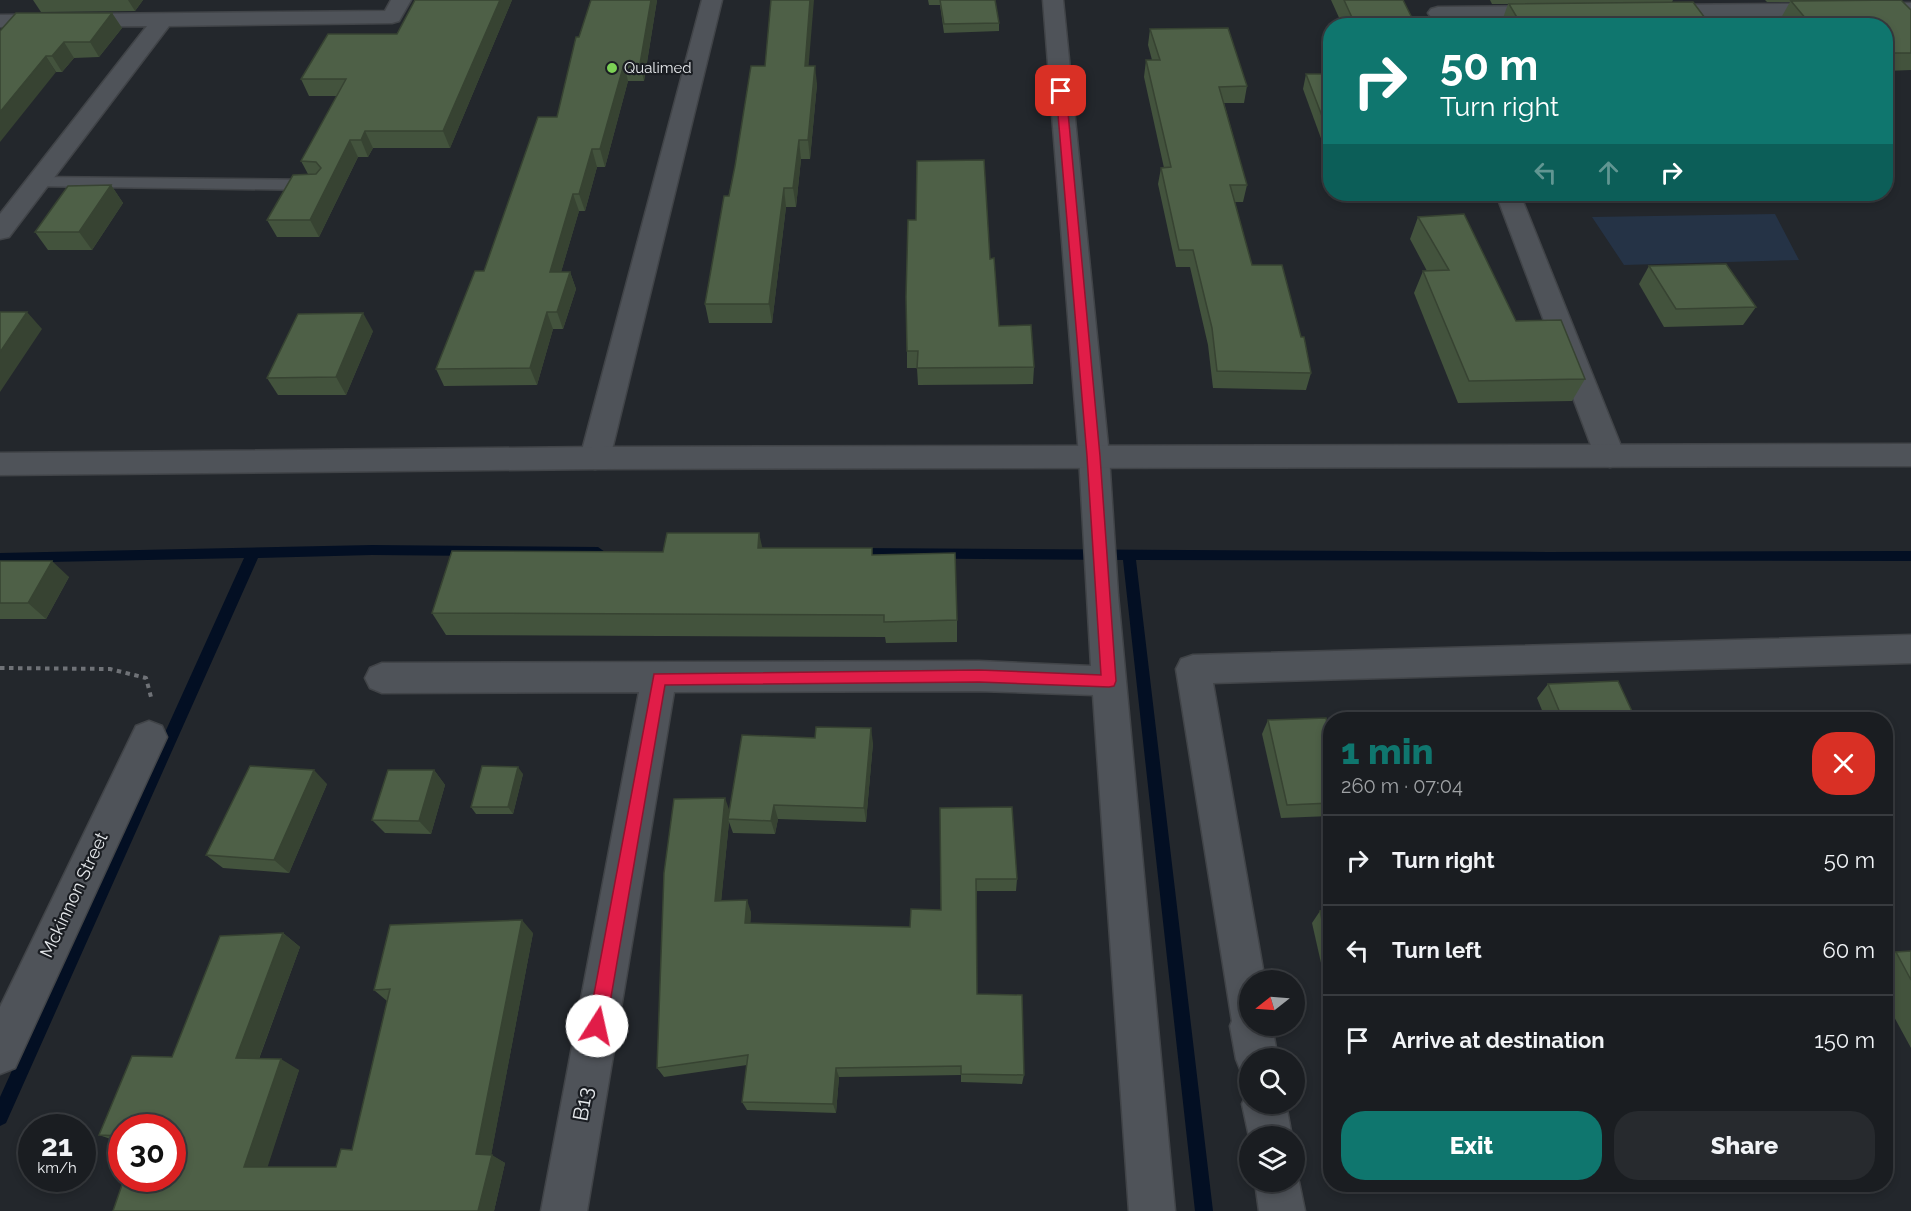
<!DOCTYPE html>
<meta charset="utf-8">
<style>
:root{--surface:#1a1d21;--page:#272a2e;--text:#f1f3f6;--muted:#9fa2a5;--line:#383b3f;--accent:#0f766e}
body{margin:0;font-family:Raleway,sans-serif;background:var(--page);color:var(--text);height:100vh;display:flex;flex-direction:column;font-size:22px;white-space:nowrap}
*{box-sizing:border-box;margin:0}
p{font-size:20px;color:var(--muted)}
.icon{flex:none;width:33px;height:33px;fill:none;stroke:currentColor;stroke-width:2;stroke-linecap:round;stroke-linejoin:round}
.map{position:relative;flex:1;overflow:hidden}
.sheet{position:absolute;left:1323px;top:712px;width:570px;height:480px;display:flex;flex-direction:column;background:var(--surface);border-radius:24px;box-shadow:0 3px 9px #0003,0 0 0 2px var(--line)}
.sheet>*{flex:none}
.guide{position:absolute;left:1323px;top:18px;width:570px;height:183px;border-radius:24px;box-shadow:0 3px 9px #0003,0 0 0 2px var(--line);background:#0f766e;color:#fff;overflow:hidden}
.needle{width:39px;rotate:253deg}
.tools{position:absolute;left:1239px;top:970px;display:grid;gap:12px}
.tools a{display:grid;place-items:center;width:66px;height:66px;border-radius:50%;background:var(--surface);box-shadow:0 3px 9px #0003,0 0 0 2px var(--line);font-size:30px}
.speed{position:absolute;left:18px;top:1114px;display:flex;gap:12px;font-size:30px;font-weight:700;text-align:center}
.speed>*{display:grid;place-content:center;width:78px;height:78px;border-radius:50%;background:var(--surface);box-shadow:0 3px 9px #0003,0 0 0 2px var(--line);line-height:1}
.speed small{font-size:15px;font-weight:400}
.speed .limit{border:9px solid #d22;background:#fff;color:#111}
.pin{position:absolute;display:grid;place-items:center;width:51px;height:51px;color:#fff;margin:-26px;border-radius:12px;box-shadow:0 3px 9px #0006}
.me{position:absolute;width:66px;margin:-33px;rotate:10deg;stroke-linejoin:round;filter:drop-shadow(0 0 4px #0008)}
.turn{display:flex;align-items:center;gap:21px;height:126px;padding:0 18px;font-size:27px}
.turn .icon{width:78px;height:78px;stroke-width:2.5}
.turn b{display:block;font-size:42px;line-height:51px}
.lanes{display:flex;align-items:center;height:57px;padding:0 18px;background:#0003;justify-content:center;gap:30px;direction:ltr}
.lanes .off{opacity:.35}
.round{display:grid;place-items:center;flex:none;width:63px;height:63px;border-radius:24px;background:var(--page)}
.head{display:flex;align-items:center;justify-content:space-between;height:102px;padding:0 18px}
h1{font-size:36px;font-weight:800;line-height:45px;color:var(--accent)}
.primary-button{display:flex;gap:12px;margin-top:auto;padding:12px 18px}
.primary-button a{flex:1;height:69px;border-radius:24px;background:var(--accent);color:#fff;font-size:24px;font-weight:800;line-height:69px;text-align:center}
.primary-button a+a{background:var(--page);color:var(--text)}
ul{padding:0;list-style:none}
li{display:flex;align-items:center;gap:18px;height:90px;padding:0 18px;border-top:2px solid var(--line)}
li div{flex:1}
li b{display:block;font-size:22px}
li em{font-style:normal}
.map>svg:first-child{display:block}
</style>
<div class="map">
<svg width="1911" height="1211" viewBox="0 0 1911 1211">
<rect width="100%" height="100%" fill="#23272c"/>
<path fill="#253346" d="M1775,214l24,46 -175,5 -32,-48z"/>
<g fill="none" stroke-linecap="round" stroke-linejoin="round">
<g fill="#030f23" fill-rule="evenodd">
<path d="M372,545l226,2 7,5 -7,5 -226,-2 -114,3 -252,565 -6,3v-29l244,-539 -244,5v-10z"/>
<path d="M854,548l694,4 363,-1v10l-775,-1 77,651h-18l-72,-651 -269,-2 -7,-5z"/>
</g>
<defs>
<path id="lane" d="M38,177l280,3 6,1 3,4 -3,4 -6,1 -286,-4 -3,-4 3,-4z"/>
<g id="street">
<path d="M391,0h20l-12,21 -7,2 -223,3 -160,211 -9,2v-25l147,-188 -147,1v-12l385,-4z"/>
<path d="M702,0h20l-112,458 -4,8 -11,3 -11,-3 -4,-8z"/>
<path d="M1043,0h20l46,456 9,139 57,616h-46l-36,-516 -114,-4 -305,1 -87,519h-46l98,-519 -257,1 -12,-5 -5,-10 5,-10 12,-5 597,-2 112,5 -12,-210z"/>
<path d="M1911,3v12l-256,2 -7,-2 -3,-4 3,-4 7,-2z"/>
<path d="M1549,6l7,2 3,4 -3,4 -118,3 -7,-2 -3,-4 3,-4 7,-2z"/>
<path d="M1496,194h24l105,262 -4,8 -11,3 -11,-3 -4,-8z"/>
<path d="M1911,635v28l-698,20 52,298h-15v45h22l6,33h-28v18l-8,-3 -6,-15 -6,-33 2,-5 -56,-352 5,-10 12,-4z"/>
<path d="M149,721l13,5 5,11 -152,331 -15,6v-67l136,-281z"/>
<path d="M1249,1089l1,15h36l6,33h-42v4l-8,-37z"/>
<path d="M1294,1170l5,12 6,29h-46l-4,-29h39z"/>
</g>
<path id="secondary" d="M1911,444v22l-1316,3 -595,6v-22l595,-6z"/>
</defs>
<use href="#lane" stroke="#414448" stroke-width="3"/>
<use href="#street" stroke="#414448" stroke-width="3"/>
<use href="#secondary" stroke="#414448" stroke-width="3"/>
<path stroke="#6f7277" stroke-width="4" stroke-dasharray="4.5 4.5" stroke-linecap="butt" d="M0,668l110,1 36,9 5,19"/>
<use href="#lane" fill="#4f5359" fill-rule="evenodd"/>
<use href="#street" fill="#4f5359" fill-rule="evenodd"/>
<use href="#secondary" fill="#4f5359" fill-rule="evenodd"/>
</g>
<g fill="#43533d">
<path d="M33,0h110l-8,11 -94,1z"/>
<path d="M415,0h97l-62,148h-77l-5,9h-10l-39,80h-42l-10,-17 41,-46 -7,-13 36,-65h-28l-8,-17 96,-45z"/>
<path d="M657,0l-13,81h-16l-23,86h-8l-12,44h-6l-18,61h9l6,17 -13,40h-10l-16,56 -93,1 -8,-17 48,-98 73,-154 22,-80z"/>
<path d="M928,0h67l4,23v8l-55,2 -4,-28h-11z"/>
<path d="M1331,0h72l13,26h-79l1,-4h3z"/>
<path d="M1490,0h183l-1,2 39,24h-206l-3,-5 6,-17h-16z"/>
<path d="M1765,0h110l36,10v60l-25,1v-45h-99l-6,-8 9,-16h-23z"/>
<path d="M16,13h96l10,15 -23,29 -25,1 -12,14h-6z"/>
<path d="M1150,29l97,57 -3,17h-20l23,82 -4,17h-8l17,63 59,108 -5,17 -93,-2 -5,-43 -18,-78h-14l-18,-83 3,-16h3l-20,-91 2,-17h6l-4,-15z"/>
<path d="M809,66l8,18 -7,75h-9l-5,48h-10l-14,116h-63l-4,-19 30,-138z"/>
<path d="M1306,74h24v89l-27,-74z"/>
<path d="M111,185l12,18 -31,47h-44l-13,-18z"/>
<path d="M1574,194h95l-1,2 -93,1z"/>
<path d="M1418,217l98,104 69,58 -13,22 -114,2 -44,-110 9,-22h4l-17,-32z"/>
<path d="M990,259l9,67 35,41 -1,17 -115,1 -1,-17h-10v-17z"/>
<path d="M1649,266l107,41 -13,18 -79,2 -25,-43z"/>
<path d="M373,331l-27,64h-68l-11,-17z"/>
<path d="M763,548l110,7 84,65v22l-71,1 -1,-6 -439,-2 -14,-22 231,-61z"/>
<path d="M0,561l69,16 -23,42h-46z"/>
<path d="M1548,684l88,36h-90l-9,-22z"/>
<path d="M1268,720l62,7v89l-49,2 -19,-84z"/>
<path d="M815,738l58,5 -7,79 -88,-3 -3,15 -42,-1 -4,-11 -8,79 30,11 -1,11 160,4 31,-17 -1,-102 77,71 -1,12h-39v103l47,81 -2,9 -61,-2v-7l-122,2 -3,36 -89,-3 -5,-8 5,-37 -83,12 -7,-9 72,-258z"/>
<path d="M434,770l11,15 -14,49 -46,-1 -13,-13z"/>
<path d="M523,774l-10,40h-37l-5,-7z"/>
<path d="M327,784l-38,89 -66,-5 -17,-13z"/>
<path d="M1330,910v75h-4l-14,-62 8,-12z"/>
<path d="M283,933l17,14 -41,112 40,11 -32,97h69l16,-17 35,-149 -13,-11 159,-57 -42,222 14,8 -11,48h-381l59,-83h-50v15l-23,-8 73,-78z"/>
<path d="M1911,951v97l-25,-46v-44l10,-6z"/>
</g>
<g fill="#374332">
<path d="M128,0h15l-8,11z"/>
<path d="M500,0h12l-62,148 -7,-17z"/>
<path d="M651,0h6l-13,81 -4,-17z"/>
<path d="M810,0h4l-7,85 -2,-19z"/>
<path d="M112,13l10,15 -23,29 -9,-15z"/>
<path d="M64,42l10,16 -12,14 -10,-16z"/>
<path d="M46,56l10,16 -56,70v-30z"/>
<path d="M624,64l4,17 -23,86 -5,-18z"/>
<path d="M815,66l2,18 -7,75 -2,-19z"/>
<path d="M365,131l8,17 -5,9 -7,-17z"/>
<path d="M350,140l8,17 -39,80 -9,-17z"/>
<path d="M799,140l2,19 -5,48 -3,-19z"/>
<path d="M592,149l5,18 -12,44 -6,-17z"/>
<path d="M111,185l12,18 -31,47 -13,-18z"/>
<path d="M784,188l2,19 -14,116 -3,-19z"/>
<path d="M573,194l6,17 -23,78 -6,-17z"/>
<path d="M570,272l6,17 -13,40 -6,-17z"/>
<path d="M27,312l15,17 -42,63v-40z"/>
<path d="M547,312l6,17 -16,56 -7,-17z"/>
<path d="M363,313l10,18 -27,64 -10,-18z"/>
<path d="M759,533l5,22 -6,-7z"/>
<path d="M52,561l17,16 -23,42 -18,-16z"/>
<path d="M871,728l2,15 -7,79 -2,-14z"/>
<path d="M518,767l5,7 -10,40 -5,-7z"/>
<path d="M314,770l13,14 -38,89 -15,-13z"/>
<path d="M434,770l11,15 -14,49 -12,-13z"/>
<path d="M725,798l5,14 -2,7 1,3 -9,91 -5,-12z"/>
<path d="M774,805l4,14 -3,15 -4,-13z"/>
<path d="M747,900l4,12 -1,22 -5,-11z"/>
<path d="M522,920l11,13 -43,228 2,-6 13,8 -11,48h-16l-2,-57z"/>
<path d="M283,933l17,14 -45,122 -19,-11z"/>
<path d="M281,1059l18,11 -34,105 -21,-8z"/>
<path d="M836,1068l3,9 -3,36 -3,-9z"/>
</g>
<g fill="#4e6047" stroke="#374332" stroke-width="1.5">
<path d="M415,0h85l-57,131h-78l-4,9h-11l-40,80h-43l26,-45 23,-1 5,-6 -5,-6 -15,-1 45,-82h-45l27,-45h69z"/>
<path d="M591,0h60l-11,64h-16l-24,85h-8l-13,45h-6l-23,78h20l-13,40h-10l-17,56 -94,1 39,-98h9l54,-154h19l19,-80h3z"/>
<path d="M771,0h39l-5,66h10l-7,74h-9l-6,48h-9l-15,116h-64l19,-108h5l6,-30 16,-100h14z"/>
<path d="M940,0h55l4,23 -55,1z"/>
<path d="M1344,0h59l13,26h-76l-2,-4h16z"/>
<path d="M1901,0l10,10v43h-25v-27h-74l-21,-25z"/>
<path d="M1693,2l18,24h-189l-13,-22z"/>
<path d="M16,13h96l-22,29h-26l-12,14h-6l-46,56v-81z"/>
<path d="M1228,28l19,58 -28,1 28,98h-17l22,80h30l19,72h3l7,36 -94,-2 -5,-43 -19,-78h-14l-18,-82 10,-1 -25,-107h14l-10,-31z"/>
<path d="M1306,74h24v63z"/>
<path d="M984,160l6,99 4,-1 5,68 32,-1 3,42 -117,1 1,-17h-11l-1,-54 2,-77h8l1,-59z"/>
<path d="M111,185l-32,47h-44l33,-46z"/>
<path d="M1464,214l52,107 45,-1 24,59 -116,2 -46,-110 26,-1 -31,-53z"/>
<path d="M1726,264l30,43 -80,2 -27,-43z"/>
<path d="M0,312h27l-27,40z"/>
<path d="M363,313l-27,64 -69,1 31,-64z"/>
<path d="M667,533h92l-1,15h114v7l83,-2 2,67 -73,2v-7l-452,-2 20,-62 211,1z"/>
<path d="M0,561h52l-24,42h-28z"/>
<path d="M1618,681l18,39h-73l-15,-36z"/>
<path d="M1326,718l2,9h2v76l-43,2 -19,-85z"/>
<path d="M816,727l55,1 -7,80 -90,-3 -3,16 -43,-2 14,-84 73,3z"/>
<path d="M250,766l64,4 -40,90 -68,-5z"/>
<path d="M482,766l36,1 -10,40h-37z"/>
<path d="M388,770h46l-15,51 -47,-1z"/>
<path d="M725,798l-10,103 32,-1 -2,23 165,4 1,-18 30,1 -1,-102 72,-1 5,72h-41l1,115 45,1 2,80 -63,-1v-8l-125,2 -3,36 -91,-2 6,-47 -91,13 7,-195 10,-74z"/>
<path d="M1330,910v47l-10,-46z"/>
<path d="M522,920l-46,234 16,1 -14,56h-365l11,-32h48v-51h-50v8l-23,-1 33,-79 40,1 48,-121 63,-3 -47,125 45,1 -37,108h92l5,-18 11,1 38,-161 -16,1 16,-65z"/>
<path d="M1911,951v29l-15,-28z"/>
<path d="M1886,1106l7,15h-7z"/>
</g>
<path fill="#e11d48" stroke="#92132f" stroke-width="1.5" d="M1061,88l5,3 34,365 16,225 -2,5 -5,1 -130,-5 -314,3 -59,341 -3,6 -6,2 -6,-2 -3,-6 66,-352 325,-4 122,5 -14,-219 -31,-365z"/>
<circle fill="#7cd155" stroke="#1a1d22" stroke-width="2" cx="612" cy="68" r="6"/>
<g text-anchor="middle" stroke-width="4.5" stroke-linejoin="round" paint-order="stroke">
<g font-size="15" fill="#e6e9ec" stroke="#1a1d22" text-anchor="start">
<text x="624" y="73">Qualimed</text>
</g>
<g font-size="18" fill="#e6e9ec" stroke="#1a1d22">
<text transform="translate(74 895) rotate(-65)" y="6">Mckinnon Street</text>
</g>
<g font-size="21" fill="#e6e9ec" stroke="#1a1d22">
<text transform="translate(583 1104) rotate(-80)" y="7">B13</text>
</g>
</g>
</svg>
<div class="tools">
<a><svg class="needle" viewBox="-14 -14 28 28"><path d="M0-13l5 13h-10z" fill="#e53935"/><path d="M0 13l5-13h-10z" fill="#9fa2a5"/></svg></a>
<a><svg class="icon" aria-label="search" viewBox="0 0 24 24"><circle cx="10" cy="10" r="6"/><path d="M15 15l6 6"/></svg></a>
<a><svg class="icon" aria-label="layers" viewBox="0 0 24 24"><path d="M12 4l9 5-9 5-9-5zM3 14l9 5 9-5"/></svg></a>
</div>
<div class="speed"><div>21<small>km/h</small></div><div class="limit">30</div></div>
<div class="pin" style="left:1061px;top:91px;background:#d93025"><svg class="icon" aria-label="arrive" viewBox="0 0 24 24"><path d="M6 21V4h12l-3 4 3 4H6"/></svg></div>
<svg class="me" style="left:597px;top:1026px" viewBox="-20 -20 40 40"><circle r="19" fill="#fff"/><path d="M0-13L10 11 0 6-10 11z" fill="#e11d48"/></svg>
<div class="guide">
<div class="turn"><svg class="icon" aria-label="right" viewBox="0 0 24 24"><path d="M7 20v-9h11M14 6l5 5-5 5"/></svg><div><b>50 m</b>Turn right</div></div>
<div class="lanes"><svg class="icon off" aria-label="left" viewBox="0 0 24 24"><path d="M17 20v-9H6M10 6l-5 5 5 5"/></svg><svg class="icon off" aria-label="ahead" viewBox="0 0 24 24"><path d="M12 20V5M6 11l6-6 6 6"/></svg><svg class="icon" aria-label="right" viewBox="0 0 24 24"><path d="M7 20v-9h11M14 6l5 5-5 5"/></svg></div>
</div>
<section class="sheet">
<div class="head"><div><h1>1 min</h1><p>260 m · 07:04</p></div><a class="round" style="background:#d93025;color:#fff"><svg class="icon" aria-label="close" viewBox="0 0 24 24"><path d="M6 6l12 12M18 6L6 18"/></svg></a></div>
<ul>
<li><svg class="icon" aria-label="right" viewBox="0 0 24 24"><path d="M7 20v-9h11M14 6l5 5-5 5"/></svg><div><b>Turn right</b></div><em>50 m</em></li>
<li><svg class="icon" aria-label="left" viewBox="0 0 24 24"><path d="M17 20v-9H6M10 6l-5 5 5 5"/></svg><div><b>Turn left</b></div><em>60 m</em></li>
<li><svg class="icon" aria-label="arrive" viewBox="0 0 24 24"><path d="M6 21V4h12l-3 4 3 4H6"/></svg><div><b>Arrive at destination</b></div><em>150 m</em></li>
</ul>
<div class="primary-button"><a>Exit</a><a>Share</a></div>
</section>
</div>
